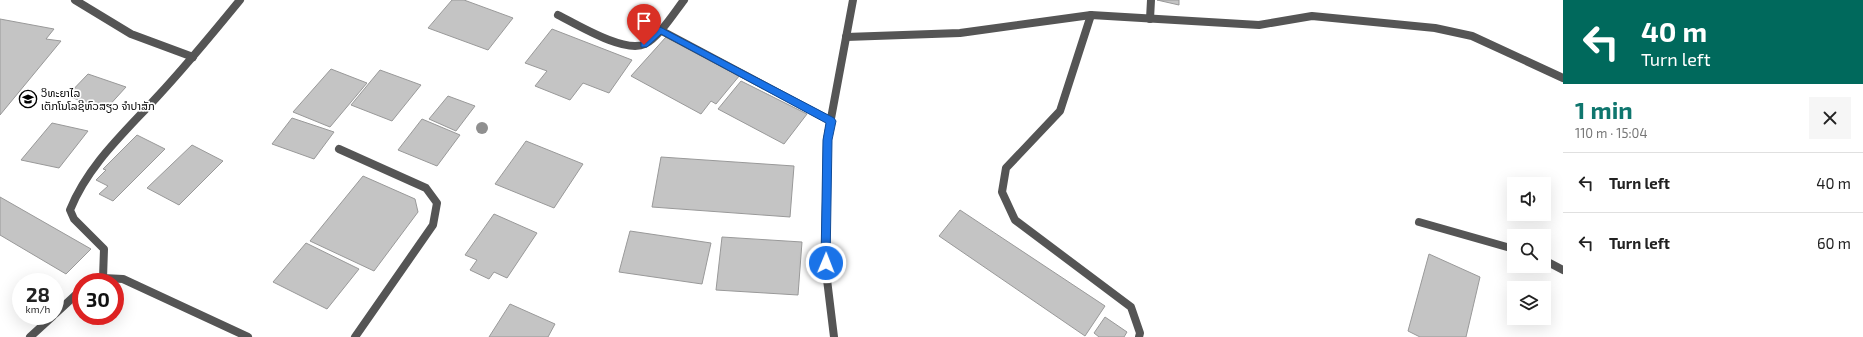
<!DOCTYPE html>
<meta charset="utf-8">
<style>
:root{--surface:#fff;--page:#f6f6f6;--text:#222;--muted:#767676;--line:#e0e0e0;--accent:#0f766e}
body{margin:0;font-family:"Exo 2","Noto Sans Lao",sans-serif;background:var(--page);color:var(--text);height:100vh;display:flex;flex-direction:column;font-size:15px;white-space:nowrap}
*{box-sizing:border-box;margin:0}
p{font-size:13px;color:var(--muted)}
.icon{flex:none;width:22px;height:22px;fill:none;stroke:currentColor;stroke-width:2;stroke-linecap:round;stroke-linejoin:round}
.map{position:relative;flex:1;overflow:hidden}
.panel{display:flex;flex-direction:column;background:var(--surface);width:300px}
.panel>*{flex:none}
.top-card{background:#00695c;color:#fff;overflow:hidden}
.tools{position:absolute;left:1507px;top:177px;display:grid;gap:8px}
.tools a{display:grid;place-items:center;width:44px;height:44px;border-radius:0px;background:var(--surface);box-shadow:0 4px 16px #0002;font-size:20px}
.speed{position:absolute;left:12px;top:273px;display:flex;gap:8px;font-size:20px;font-weight:700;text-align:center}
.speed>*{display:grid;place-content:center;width:52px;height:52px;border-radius:50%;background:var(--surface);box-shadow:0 4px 16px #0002;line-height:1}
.speed small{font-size:10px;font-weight:400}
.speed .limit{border:6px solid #d22;background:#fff;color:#111}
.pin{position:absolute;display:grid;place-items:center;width:34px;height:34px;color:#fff;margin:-41px -17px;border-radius:50% 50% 50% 0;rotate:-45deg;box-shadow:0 0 4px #0007}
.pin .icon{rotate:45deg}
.me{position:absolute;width:44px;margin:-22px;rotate:1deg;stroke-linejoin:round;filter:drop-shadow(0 0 3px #0008)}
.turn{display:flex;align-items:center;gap:14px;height:84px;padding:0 12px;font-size:18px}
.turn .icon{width:52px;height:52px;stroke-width:2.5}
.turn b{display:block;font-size:28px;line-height:34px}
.round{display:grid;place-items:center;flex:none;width:42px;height:42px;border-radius:0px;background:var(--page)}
.head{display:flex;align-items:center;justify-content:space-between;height:68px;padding:0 12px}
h1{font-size:24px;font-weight:700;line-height:30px;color:var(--accent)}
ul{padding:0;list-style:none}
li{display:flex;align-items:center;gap:12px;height:60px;padding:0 12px;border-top:1px solid var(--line)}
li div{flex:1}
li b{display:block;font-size:15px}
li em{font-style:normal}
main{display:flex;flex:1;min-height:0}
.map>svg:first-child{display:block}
</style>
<main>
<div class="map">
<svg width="1563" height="337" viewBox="0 0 1563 337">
<rect width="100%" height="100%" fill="#fff"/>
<g fill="#c4c4c4" stroke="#999">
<path d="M452,0h12l49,18 -25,32 -60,-22z"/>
<path d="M1157,0h22v5z"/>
<path d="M0,19l54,10 -8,10 15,2 -61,74z"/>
<path d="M552,29l80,31 -23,33 -26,-10 -13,17 -35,-14 12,-15 -22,-8z"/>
<path d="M666,37l74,38 -24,29 -5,-3 -10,13 -70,-38z"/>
<path d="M331,69l36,14 -37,44 -37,-15z"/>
<path d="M380,70l41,15 -29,36 -41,-16z"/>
<path d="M88,74l38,13 -20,22 -39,-13z"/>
<path d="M741,81l66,33 -23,30 -66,-35z"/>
<path d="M448,96l27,10 -19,25 -27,-12z"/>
<path d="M292,118l42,14 -20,27 -42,-15z"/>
<path d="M422,119l38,16 -23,31 -39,-16z"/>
<path d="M52,123l36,8 -29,37 -38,-8z"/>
<path d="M137,135l28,14 -52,52 -14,-7 9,-8 -12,-6 10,-10 -3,-1z"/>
<path d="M526,141l57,23 -29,44 -59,-24z"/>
<path d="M192,145l31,16 -44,44 -32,-17z"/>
<path d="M661,157l133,9 -4,51 -138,-10z"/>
<path d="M363,176l52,23 3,13 -44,59 -64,-30z"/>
<path d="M0,197l91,52 -25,25 -66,-39z"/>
<path d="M960,210l145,96 -20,30 -146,-100z"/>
<path d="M494,214l43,19 -30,45 -13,-6 -5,7 -19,-9 7,-10 -12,-5z"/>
<path d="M630,231l81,12 -9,41 -83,-12z"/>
<path d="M722,237l80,5 -4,53 -82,-5z"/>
<path d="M306,243l53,26 -32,40 -54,-27z"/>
<path d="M1429,254l51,23 -14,60h-46l-12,-6z"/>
<path d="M510,304l45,20 -7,13h-59z"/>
<path d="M1105,317l22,15 -3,5h-25l-5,-4z"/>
</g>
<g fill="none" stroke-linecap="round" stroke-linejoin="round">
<g stroke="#555" stroke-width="8">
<path d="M558,15c18,9 67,39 87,29 14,-7 29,-31 39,-44"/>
<path d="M1150,19l1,-19"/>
<path d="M660,30l171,91"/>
<path d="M339,149l87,39 11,15 -4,22 -78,112"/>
<path d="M1419,222l95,27"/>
<path d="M1544,260l19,10"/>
</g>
<g stroke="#555" stroke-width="8">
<path d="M75,0l56,34 62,23"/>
<path d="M1091,15l-31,96 -54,57 -4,24 13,28 116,87 9,26 -1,4"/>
<path d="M846,37l114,-4 131,-18 168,10 53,-9 123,12 37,8 91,42"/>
<path d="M103,278l1,-29 -30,-30 -4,-9c18,-45 55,-78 87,-113 29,-31 56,-64 83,-97"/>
<path d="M95,282l8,-4 20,1 125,58"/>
<path d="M55,314l26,-24"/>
<path d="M30,337l23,-21"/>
<path d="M834,337l-9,-74 2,-123 26,-140"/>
</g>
</g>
<circle fill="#8f8f8f" cx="482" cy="128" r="6"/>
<path fill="#1a73e8" stroke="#114b97" d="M660,27l174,91 2,3 -4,19 -2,123 -1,3h-7l-1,-3 2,-123 3,-17 -165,-89 -14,13h-6v-5z"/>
<defs>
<symbol id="university-ring" viewBox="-11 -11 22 22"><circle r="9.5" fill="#fff" stroke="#000" stroke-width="1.5"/><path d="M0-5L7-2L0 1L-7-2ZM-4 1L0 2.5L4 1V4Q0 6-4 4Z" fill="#000"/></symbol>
</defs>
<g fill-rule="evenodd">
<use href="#university-ring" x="18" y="89" width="20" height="20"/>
</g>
<g text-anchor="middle" stroke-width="3.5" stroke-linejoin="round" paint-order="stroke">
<g font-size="11" fill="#000" stroke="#fff" text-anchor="start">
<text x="41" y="97">ວິທະຍາໄລ<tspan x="41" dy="13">ເຕັກໂນໂລຊີຫົວສຽວ ຈຳປາສັກ</tspan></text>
</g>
</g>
</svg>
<div class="tools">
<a><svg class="icon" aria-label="sound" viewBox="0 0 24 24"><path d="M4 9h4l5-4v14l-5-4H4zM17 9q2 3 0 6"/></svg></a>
<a><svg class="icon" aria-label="search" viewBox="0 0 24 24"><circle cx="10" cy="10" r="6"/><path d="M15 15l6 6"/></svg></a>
<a><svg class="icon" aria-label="layers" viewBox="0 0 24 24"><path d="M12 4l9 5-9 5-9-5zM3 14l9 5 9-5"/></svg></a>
</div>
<div class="speed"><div>28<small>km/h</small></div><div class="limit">30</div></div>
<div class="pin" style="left:644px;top:45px;background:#d93025"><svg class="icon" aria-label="arrive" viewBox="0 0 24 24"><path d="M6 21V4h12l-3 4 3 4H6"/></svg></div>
<svg class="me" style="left:826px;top:263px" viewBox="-20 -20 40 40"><circle r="17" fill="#1a73e8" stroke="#fff" stroke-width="3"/><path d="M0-11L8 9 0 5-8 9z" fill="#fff"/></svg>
</div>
<section class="panel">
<div class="top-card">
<div class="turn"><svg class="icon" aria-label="left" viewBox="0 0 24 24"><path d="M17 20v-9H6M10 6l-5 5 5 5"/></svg><div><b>40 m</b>Turn left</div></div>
</div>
<div class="head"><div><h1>1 min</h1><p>110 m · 15:04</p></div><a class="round"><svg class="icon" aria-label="close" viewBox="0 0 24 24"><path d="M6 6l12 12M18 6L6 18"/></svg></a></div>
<ul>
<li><svg class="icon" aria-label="left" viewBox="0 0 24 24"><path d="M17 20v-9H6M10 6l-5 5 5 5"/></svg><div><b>Turn left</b></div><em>40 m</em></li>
<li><svg class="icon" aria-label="left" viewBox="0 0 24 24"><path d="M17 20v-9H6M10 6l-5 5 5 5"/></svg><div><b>Turn left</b></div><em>60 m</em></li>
</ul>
</section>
</main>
